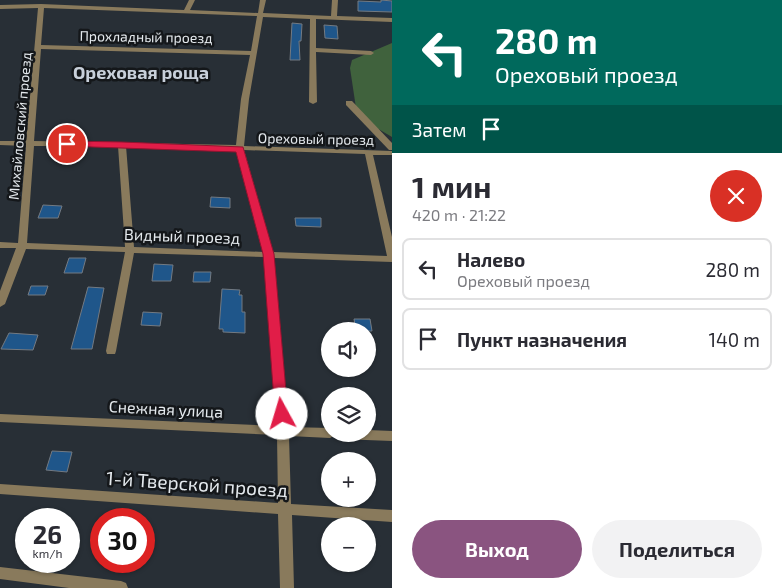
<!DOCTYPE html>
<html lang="ru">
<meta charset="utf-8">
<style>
:root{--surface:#fff;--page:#f2f2f3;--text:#2b2b33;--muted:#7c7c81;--line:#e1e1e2;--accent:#8a5480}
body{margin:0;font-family:"Exo 2",sans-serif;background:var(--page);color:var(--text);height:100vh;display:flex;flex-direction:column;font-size:19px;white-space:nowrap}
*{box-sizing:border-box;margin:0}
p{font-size:16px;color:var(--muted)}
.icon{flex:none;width:28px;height:28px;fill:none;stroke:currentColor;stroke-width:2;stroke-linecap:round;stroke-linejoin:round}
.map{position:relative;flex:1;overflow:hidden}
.side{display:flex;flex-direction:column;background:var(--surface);width:390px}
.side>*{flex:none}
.guide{background:#00695c;color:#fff;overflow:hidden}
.buttons{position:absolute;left:321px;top:322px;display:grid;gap:10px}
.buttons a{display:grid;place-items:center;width:55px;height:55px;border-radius:50%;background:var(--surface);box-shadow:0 1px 4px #0004;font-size:25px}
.speed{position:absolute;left:15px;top:508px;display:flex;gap:10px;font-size:25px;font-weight:700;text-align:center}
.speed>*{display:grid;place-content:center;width:65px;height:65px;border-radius:50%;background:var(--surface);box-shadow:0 1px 4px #0004;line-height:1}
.speed small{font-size:12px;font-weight:400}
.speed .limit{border:8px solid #d22;background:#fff;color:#111}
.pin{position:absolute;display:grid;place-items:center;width:42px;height:42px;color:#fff;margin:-21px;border:2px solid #fff;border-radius:50%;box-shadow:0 1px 5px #0007}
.me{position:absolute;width:55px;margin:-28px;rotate:354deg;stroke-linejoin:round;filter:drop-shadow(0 0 4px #0008)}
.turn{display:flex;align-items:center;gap:18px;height:105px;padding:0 20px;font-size:22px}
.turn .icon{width:65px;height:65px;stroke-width:2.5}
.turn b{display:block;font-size:35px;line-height:42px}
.then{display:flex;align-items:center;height:48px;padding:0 20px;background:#0003;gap:10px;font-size:19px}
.round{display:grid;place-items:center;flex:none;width:52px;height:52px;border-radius:26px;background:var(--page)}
.summary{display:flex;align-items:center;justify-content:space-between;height:85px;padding:0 20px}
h1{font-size:30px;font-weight:700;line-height:38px}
.cta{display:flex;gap:10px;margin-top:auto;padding:10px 20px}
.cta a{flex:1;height:58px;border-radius:30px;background:var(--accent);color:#fff;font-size:20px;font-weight:700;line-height:58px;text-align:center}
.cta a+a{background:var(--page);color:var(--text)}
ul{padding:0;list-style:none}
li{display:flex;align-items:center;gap:15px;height:62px;margin:0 10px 8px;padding:0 10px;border:2px solid var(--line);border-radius:8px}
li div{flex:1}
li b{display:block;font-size:19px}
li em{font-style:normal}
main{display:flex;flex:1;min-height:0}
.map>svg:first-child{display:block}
</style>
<main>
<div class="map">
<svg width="392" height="588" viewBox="0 0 392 588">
<rect width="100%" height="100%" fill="#282f36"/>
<path fill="#40623d" d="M392,43v94l-17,-10 -19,-19 -6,-40 2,-8z"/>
<g fill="#1f568a" stroke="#737a82">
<path d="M381,0l11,1v11l-34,-1v-10l23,1z"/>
<path d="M292,23l10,1 -1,17h-2l1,19h-10z"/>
<path d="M324,25l13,1 1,13 -13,-1z"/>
<path d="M211,197l19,1v10l-20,-1z"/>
<path d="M43,205l19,1 -4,12h-20z"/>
<path d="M295,218h26v9l-25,-1z"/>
<path d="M69,258h17l-4,15h-18z"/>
<path d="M154,264l19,1 -2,16h-19z"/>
<path d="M194,272h17l-1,10h-17z"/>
<path d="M31,286h17l-3,9h-17z"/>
<path d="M88,287l16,1 -12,61h-21z"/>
<path d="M222,289l18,1 -1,5h3v17h3v21l-22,-1v-3h-4z"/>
<path d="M143,312l19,1 -2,13 -19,-1z"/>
<path d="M354,319h16l2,12h-16z"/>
<path d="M9,333l29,2 -5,15 -32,-1z"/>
<path d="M52,451l20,1 -5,20 -21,-2z"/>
</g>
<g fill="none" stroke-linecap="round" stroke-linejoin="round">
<g fill="#897a5c" fill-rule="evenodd">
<path d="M189,0h6l-5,10 68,3 2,-13h6l-3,13 68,3 1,-16h6l-1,16 55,2v4l-76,-3v29l55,3 3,2 -3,2 -55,-3 1,50 -4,2 -4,-2 1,-83 -47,-2 -14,82 -5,47 148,5v4h-19l19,82v25l-118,-4 15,169 41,1v6h38v-4l24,1v10l-52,-2 -5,-4 -5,3 -41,-2 2,68 101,6v12l-100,-7 2,73h-14l-2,-74 -278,-20v-10l278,19 -1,-68 -277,-13v-8l277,12 -12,-169 -131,-4 -18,98 -1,3h-8l-1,-3 19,-99 -99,-3 -21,55 -5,3v-16l16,-43h-16v-6l18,1 8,-97 -26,-1v-4h26l12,-133 -38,1v-4l41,-1 143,6zM44,8l213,8 -6,35 -210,-6zM41,49l209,6 -9,44 -5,46 -202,-4zM34,146h84l7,101 -98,-4zM126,146l110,4 28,102 -130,-5zM244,150l121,4 22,102 -114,-4z"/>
<path d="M346,101h6l40,42v7h-3l-43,-45z"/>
<path d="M0,567l121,14 5,2 2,5h-59l-69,-9z"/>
</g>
</g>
<path fill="#e11d48" stroke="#92132f" d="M67,141l55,1 121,5 31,107 14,160 -2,3h-9l-2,-3 -12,-160 -27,-102 -172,-6v-4z"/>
<g text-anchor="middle" stroke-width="5" stroke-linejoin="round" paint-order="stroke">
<g font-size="14" fill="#e4e9ed" stroke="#14171a">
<text transform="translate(146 37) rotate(1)" y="5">Прохладный проезд</text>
<text transform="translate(20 126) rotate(-85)" y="5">Михайловский проезд</text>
<text transform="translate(316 139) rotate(1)" y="5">Ореховый проезд</text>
</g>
<g font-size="16" fill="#e4e9ed" stroke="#14171a">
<text transform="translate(182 236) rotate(2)" y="6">Видный проезд</text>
<text transform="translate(166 409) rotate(3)" y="6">Снежная улица</text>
</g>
<g font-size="18" font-weight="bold" fill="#c8d0da" stroke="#14171a">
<text x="141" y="79">Ореховая роща</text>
</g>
<g font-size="19" fill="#e4e9ed" stroke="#14171a">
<text transform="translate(197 484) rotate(4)" y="7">1-й Тверской проезд</text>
</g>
</g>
</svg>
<div class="buttons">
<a><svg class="icon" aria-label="sound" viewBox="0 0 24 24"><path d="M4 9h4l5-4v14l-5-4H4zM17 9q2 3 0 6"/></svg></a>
<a><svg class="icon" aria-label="layers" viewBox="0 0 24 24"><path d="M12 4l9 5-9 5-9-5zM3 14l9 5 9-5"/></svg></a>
<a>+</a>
<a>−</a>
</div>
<div class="speed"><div>26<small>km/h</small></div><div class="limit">30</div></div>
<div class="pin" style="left:67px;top:144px;background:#d93025"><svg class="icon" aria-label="arrive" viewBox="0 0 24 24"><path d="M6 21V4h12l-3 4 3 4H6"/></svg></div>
<svg class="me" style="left:282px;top:414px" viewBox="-20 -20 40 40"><circle r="19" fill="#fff"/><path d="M0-13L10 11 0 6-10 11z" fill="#e11d48"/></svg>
</div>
<section class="side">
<div class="guide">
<div class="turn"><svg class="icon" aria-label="left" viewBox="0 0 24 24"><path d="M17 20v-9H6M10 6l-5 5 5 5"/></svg><div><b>280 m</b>Ореховый проезд</div></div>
<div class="then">Затем<svg class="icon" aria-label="arrive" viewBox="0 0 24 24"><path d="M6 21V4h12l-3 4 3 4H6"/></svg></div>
</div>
<div class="summary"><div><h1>1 мин</h1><p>420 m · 21:22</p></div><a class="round" style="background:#d93025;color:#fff"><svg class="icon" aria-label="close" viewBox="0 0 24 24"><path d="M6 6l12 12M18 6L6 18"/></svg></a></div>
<ul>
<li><svg class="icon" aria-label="left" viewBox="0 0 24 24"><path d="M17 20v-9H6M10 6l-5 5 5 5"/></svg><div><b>Налево</b><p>Ореховый проезд</p></div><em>280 m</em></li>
<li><svg class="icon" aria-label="arrive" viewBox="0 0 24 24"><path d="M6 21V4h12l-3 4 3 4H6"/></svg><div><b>Пункт назначения</b></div><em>140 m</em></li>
</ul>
<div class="cta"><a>Выход</a><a>Поделиться</a></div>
</section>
</main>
